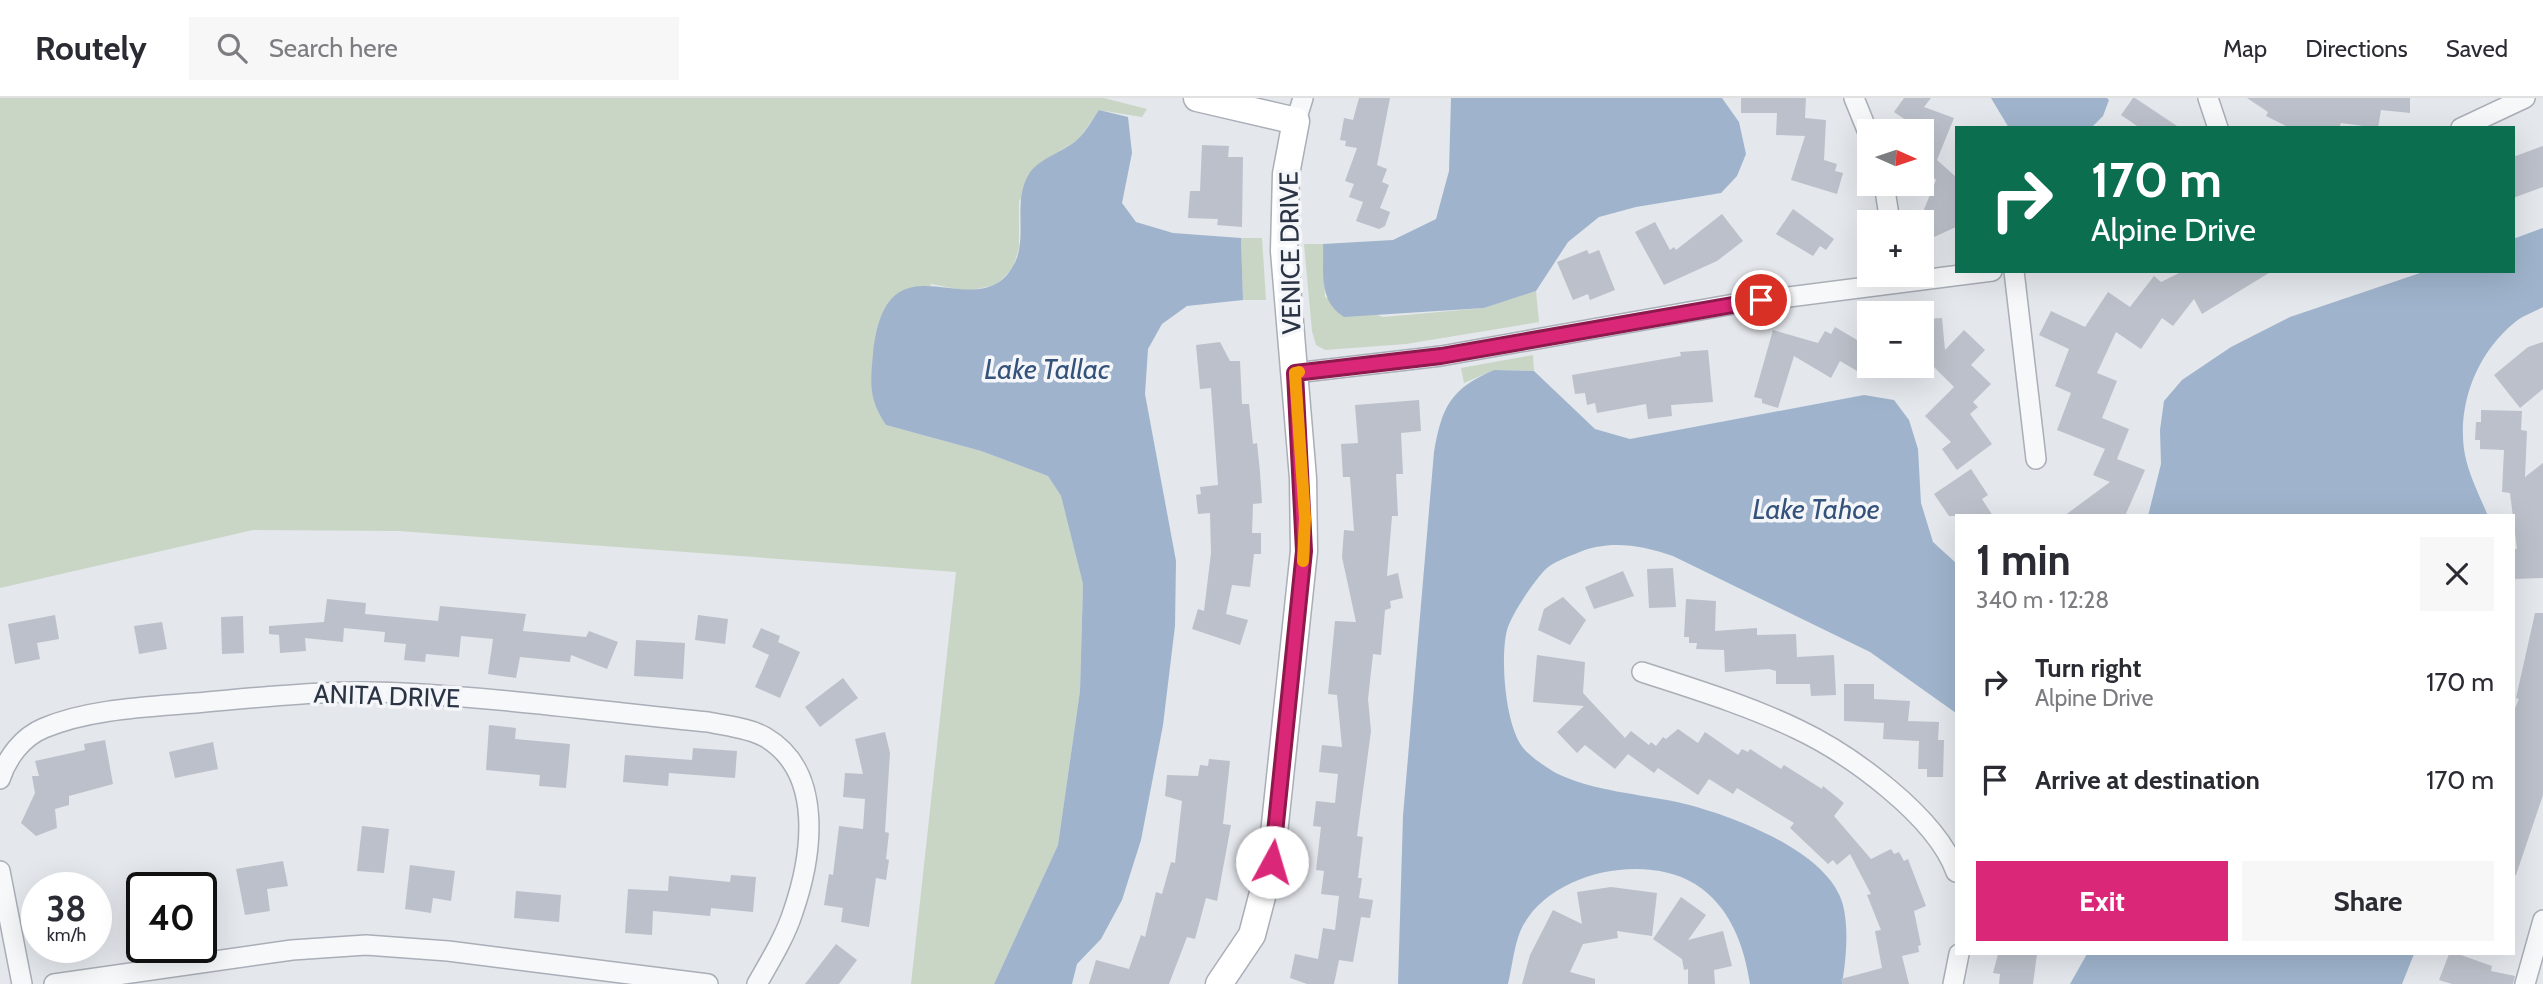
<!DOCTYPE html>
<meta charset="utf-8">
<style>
:root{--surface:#fff;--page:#f7f7f7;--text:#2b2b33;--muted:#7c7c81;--line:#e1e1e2;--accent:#db2777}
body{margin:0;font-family:Cabin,sans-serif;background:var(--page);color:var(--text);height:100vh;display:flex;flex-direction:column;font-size:26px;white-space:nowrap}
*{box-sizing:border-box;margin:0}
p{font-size:23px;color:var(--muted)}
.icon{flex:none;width:38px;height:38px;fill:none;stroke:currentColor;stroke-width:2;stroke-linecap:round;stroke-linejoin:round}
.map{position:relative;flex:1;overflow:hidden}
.side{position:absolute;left:1955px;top:416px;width:560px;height:441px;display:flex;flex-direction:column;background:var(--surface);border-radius:0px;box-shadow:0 7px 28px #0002}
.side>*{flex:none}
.hud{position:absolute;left:1955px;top:28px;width:560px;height:147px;border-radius:0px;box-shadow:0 7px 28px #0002;background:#0b6e4f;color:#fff;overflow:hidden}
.needle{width:46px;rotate:93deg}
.fabs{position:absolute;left:1857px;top:21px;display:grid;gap:14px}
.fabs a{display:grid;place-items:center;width:77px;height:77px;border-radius:0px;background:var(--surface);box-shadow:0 7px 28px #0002;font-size:35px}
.speed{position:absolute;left:21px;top:774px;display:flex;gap:14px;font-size:35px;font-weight:700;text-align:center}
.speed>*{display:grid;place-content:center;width:91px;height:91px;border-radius:50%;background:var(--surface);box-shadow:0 7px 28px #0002;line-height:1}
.speed small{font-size:18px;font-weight:400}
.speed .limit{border:4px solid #111;border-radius:10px;background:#fff;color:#111}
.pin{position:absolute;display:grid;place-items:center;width:60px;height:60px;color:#fff;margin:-30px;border:4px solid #fff;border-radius:50%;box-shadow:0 2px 7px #0007}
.me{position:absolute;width:77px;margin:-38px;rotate:6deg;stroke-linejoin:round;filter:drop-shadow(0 0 5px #0008)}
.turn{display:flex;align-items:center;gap:24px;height:147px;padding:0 21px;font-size:32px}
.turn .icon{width:91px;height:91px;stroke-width:2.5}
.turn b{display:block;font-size:49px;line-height:60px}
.round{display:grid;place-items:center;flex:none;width:74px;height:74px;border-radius:0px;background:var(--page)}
.summary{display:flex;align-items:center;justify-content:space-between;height:119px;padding:0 21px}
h1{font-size:42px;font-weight:800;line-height:52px}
.button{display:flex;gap:14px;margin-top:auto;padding:14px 21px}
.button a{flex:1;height:80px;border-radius:0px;background:var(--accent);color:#fff;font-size:28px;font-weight:800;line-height:80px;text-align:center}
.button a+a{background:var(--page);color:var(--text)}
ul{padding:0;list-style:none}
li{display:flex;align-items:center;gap:21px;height:98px;padding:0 21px}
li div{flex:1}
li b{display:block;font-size:26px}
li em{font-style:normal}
header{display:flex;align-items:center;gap:42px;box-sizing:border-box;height:98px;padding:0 35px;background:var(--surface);border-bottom:2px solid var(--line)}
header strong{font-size:33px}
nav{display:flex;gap:38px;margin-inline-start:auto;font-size:24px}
.search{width:490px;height:63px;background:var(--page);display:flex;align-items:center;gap:18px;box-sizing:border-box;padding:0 24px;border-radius:0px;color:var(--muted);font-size:26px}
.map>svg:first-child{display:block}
</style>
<header>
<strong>Routely</strong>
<div class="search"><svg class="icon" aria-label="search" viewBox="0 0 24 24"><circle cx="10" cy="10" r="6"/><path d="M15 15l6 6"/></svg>Search here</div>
<nav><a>Map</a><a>Directions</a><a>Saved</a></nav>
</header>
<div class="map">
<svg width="2543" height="886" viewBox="0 0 2543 886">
<rect width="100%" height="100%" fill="#e4e7ec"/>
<g fill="#c9d6c5">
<path d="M0,0h1104l43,11 -5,8 -43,-7 -21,30 -25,15 -34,46v47l-6,20 -17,17 -29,6 -36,-7 -45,141 95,26 67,25 13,20 22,88 -3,107 -22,154 -64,139h-83l45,-412 -557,-41 -146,-1 -253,58z"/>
<path d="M1241,140h21l4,62h-23z"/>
<path d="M1304,146h19l2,53 58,20 101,-9 52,-17 3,31 -133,22 -81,6 -9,-5 -4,-14z"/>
<path d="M1533,257l1,16 -40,-1 -30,13 -3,-15z"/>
</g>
<g fill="#9fb4cc">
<path d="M1451,0h271l17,24 7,32 -9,22 -16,17 -85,14 -37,10 -31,25 -32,49 -52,17 -140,9c-26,-16 -20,-45 -21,-73l70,-4 43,-21 13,-48z"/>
<path d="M1991,0h116l2,2 -6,16 -12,12h-82z"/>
<path d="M1099,12l29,7 4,36 -10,50 14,19 37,11 68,5 2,62 -56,6 -25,18 -14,25 -3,45 31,167 -1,65 -12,99 -22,115 -19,60 -21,39 -24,25 -5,20h-78l64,-139 22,-154 3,-107 -22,-88 -13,-20 -67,-25 -95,-26c-17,-26 -16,-40 -13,-71 13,-127 101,-25 139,-86 18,-28 -1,-65 17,-94 9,-15 34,-22 48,-34 8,-7 15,-20 22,-30z"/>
<path d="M2543,130v79c-9,5 -21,9 -29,16 -38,31 -58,84 -49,132 4,20 15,42 23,61h-340l13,-52 -1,-34 4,-29 18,-21 49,-33 59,-30 136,-46h87v-32z"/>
<path d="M1494,272l40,1 61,58 35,10 234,-44 30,5 15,20 9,29 3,54 12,39 23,21v150l-86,-61 -197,-96c-33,-11 -65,-17 -98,-2 -8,3 -21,8 -28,14 -12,11 -36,47 -40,62 -7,27 -2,98 17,119 7,8 24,20 34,25 36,17 81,20 119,28 49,11 152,48 166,103 6,24 3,55 -1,79h-92c-6,-39 -20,-78 -55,-100 -52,-32 -150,-11 -175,48 -6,15 -8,35 -12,52h-110l5,-168 31,-364c8,-45 16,-63 60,-82z"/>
<path d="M2087,856h327l-12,30h-332z"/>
</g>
<g fill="#bbc0ca">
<path d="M1359,0h31l-13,67 10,4 -5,13 7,3 -9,23 10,4 -5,14 -6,3 -23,-8 7,-19 -14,-5 5,-13 -9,-3 12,-33 -12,-2 1,-5 -6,-1 4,-22 9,2z"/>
<path d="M1741,0h65l-1,20 21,2 -2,40 13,4 -2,7 8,2 -6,21 -46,-14 14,-44 -29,-1 1,-22h-36z"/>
<path d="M1904,0h27l-7,9 30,11 -17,42 19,17v50l-22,10 -11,-25 13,-32 -10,-11 -4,5v-43l-28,-19z"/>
<path d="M2133,0h2l45,30h-40l-19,-13z"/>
<path d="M2247,0h163v15l-29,-3 -3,18 -37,-5 -2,5h-49l-24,-12 2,-4z"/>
<path d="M1202,47l27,1 -1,11h15l-1,70 -25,-2 1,-6 -30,-1 2,-27h10z"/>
<path d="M2543,48v41l-30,11v-41z"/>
<path d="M1793,111l41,30 -8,11 -6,-4 -7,10 -37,-22z"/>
<path d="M1722,116l21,27 -26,20 -53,24 -29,-53 20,-10 15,28 4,-3 2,3z"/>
<path d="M1587,152l2,4 10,-4 16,40 -25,10 -2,-6 -15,6 -16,-38z"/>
<path d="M2183,173h89l-70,43 -8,-15 -21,27 -11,-8 -21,31 -25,-17 -19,41 20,8 -15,37 27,11 -12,30 28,11 -20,46h-61l46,-34 -17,-7 12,-26 -48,-19 14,-37 -16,-7 14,-37 -30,-14 12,-24 34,16 23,-35 22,15 24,-31 7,6z"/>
<path d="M1942,220l3,32 19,-20 21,20 -14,15 20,19 -18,18 5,5 -8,7 22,30 -35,26 -15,-21 9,-7 -26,-26 29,-29 -32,-32v-36z"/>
<path d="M1835,229l34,20v31l-29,-17 -9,17 -37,-22 -16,52 -16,-5v-4l-8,-2 19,-67 45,13 7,-12 6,3z"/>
<path d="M1220,244l10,19h10l2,43h7l4,40 4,-1 3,29 2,31 -9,1 -1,29h9v21h-7l-4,33 -18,-2 -6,29 22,6 -8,25 -48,-16 6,-20 6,2 7,-58 -1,-40 -12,1 -2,-19 5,-1 -1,-7 18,-2 -7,-97 -11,1 -4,-44z"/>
<path d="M2543,244v47l-23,19 -26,-33 34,-28z"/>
<path d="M1708,252l5,52 -42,3 1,11 -24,3 -2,-15 -49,9 -2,-10 -8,2 -2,-12 -10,1 -3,-19 109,-19 -1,-4z"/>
<path d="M1419,302l2,31 -20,2 2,41h-7l2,42h-6l-5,60 11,-3 5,25 -13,3 1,7 -6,2 -4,45 -8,-1 -5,45 3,32 -14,105 6,1 -5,41h4l-3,20 14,2 -3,18 -9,-1 -8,45 -14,-2 -5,24h-27l-17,-6 5,-24 23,5 5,-31 12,2 4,-34 -18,-2 3,-23 -8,-1 5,-43 -8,-1 3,-25 19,2 3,-29 -19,-2 3,-27 20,2 -5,-52 -9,-1 7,-73 21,1 -14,-65 2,-27 10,1 -4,-54h-7l-2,-33 17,-1 -3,-38z"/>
<path d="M2481,312l41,1 -1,19 6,1 -2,46 18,-14v115l-30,1v-30h4l-7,-56 -8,-1 2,-42 -24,-1v-9h-5l1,-18h5z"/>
<path d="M1971,371l17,26 -6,4 11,17h-44l-15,-22z"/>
<path d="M1673,470l3,39 -27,1 -2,-39z"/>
<path d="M1623,473l11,25 -40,13 -9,-22z"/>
<path d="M1563,499l23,23 -16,25 -32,-15 6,-21z"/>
<path d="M327,501l39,4 -1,11 73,7 2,-15 86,8 -3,17 63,6 3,-6 29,11 -11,27 -36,-14 -1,7 -50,-5 -4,21 -28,-4 5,-35 -32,-3 -2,21 -33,-3 -1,8 -21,-2 2,-16 -22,-2 1,-10 -41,-4 -1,14 -38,-4 1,13 -26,2 -1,-18 -10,-1v-8l55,-4z"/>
<path d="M1686,501l30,2 -1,30 42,-3v7l39,-1 1,23 37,-2 2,40 -25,1 -1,-12h-34v-13l-7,-2 -44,3 -1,-22 -28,-1 1,-6h-8v-6h-5z"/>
<path d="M2535,515h8v182l-27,80h-3v-162l6,-14 -3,-1z"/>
<path d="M55,517l4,24 -22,4 3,16 -25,5 -7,-40z"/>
<path d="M698,517l30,4 -3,25 -30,-4z"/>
<path d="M243,518l1,37 -22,1 -1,-37z"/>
<path d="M162,524l5,27 -28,5 -5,-28z"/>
<path d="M761,530l19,8 -2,6 22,10 -20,46 -25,-11 14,-32 -17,-8z"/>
<path d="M636,542l49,3 -2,36 -49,-3z"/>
<path d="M1537,557l48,7 -2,31 42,45 6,-7 18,14 2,-3 5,4 7,-9 3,2 12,-10 20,14 7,-11 33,23 4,-6 6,3 2,-3 31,20 3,-4 38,24 1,-3 21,17 -10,13 37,43 20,-10 3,5 5,-2 5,9 4,-2 18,47 -12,5 7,34 -3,1 1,6 -17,4 7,28h-67l-1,-5 41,-11 -7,-37 6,-1 -14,-35 4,-1 -21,-40 -13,11 -4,-5 -5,4 -38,-36 4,-5 -57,-35 -4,6 -24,-15 -11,16 -40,-27 -4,5 -26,-19 -13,15 -30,-24 -8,8 -20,-21 27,-26 -51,-4z"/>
<path d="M843,580l15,20 -38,29 -15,-20z"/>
<path d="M1844,586h30v15l36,2 -2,20 31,1 -1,18h6l-1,37h-16v-8h-9l1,-28 -36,-2 1,-16 -40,-2z"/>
<path d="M489,627l27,3 -1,11 55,5 -4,44 -27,-2 1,-11 -54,-5z"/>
<path d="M885,634l5,21 -5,79 4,1 -3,26 3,1 -3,20 -10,-2 -7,49 -28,-5 2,-14 -19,-3 5,-31 4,1 6,-49 24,3 2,-30 -22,-2 2,-24 18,1 -8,-35z"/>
<path d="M105,642l8,44 -44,12v9l-14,4 2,19 -21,8 -15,-13 14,-30 -3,-17h7l-4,-15 50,-11 -1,-6z"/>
<path d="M213,644l5,27 -43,9 -6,-26z"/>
<path d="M693,650l44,3 -2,27 -66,-5 -1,13 -45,-4 2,-27 67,5z"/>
<path d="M1209,661l21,2 -7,63 8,1 -14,76 -11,-3 -11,41 -8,-2 -18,47h-80l7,-24 33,9 12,-34 4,2 11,-45 6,2 9,-32 4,1 7,-62 -17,-5 2,-21 31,1 2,-11 8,1z"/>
<path d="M362,728l27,3 -5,44 -27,-2z"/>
<path d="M283,763l5,25 -21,3 3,22 -25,4 -9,-46z"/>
<path d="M410,767l45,6 -4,30 -18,-3 -2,15 -26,-4z"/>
<path d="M731,777l25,2 -3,35 -42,-4 -1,8 -57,-5 -1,24 -27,-2 3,-44 40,2 1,-15 61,6z"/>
<path d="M1611,789l46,6 -5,43 -35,-5 1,7 -35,6 -13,28 25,7v5h-73l8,-29 23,-45 29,14 -5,-32z"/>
<path d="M516,793l45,4 -2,27 -45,-4z"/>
<path d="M1681,799l25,18 -18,25 35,-9 9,35 -18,4 1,14h-27v-15l-4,1 -2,-11 -29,-20z"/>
<path d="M836,846l21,16 -18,24h-34z"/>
<path d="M1998,856h39l-4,30h-34l1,-10 -7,-1z"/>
<path d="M2449,856h9l34,12 -1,5 24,5 -2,8h-61l-13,-4z"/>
</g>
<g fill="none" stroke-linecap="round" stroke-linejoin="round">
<defs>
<g id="street">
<path d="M1854,0l15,37"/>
<path d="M2208,0l10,30"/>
<path d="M1296,23l7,-23"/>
<path d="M2461,30l64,-30"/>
<path d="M1884,86l6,38"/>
<path d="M2014,173l22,188"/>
<path d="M1295,275l146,-17 293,-52 258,-33"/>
<path d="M1642,574c52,17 105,33 155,57 53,25 139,87 159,143"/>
<path d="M0,681c7,-21 22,-42 44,-51 45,-19 102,-21 151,-25 69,-6 138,-14 207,-10 102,5 204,19 306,29 19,4 41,6 57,15 60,35 47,120 28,175 -8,25 -23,49 -36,72"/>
<path d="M0,773l22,113"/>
<path d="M54,886l238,-34 74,-5 82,6 260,33"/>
<path d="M1953,886l6,-30"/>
<path d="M2525,886l18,-64"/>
</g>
<path id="secondary" d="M1197,0l99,23 -10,53 -2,77 19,227 1,73 -33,311 -19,73 -33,49"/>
</defs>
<use href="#street" stroke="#a9aeb7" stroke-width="22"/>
<use href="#secondary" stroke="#a9aeb7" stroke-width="29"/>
<use href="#street" stroke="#f7f8fa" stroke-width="19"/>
<use href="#secondary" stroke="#fff" stroke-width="26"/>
</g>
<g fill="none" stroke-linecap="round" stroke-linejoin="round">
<defs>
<path id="route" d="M1272,764l32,-311 -9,-178 146,-17 320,-56"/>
</defs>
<use href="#route" stroke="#8e194d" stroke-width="18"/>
<use href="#route" stroke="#db2777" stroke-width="12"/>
<path stroke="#f59e0b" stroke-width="12" d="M1299,274l-4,1 10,145 -2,43"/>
</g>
<g text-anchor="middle" stroke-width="7" stroke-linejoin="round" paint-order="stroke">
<g font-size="26" fill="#2b3445" stroke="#f4f6f9">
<text transform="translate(1290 155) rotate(-91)" y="9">VENICE DRIVE</text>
<text transform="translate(387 598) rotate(2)" y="9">ANITA DRIVE</text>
</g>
<g font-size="28" font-style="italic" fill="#34527a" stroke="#f4f6f9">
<text x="1047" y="281">Lake Tallac</text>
<text x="1816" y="421">Lake Tahoe</text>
</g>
</g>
</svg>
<div class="fabs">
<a><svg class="needle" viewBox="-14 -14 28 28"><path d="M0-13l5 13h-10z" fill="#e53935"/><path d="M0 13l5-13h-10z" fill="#7c7c81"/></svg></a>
<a>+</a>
<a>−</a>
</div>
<div class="speed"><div>38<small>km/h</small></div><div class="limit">40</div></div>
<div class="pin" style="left:1761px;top:202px;background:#d93025"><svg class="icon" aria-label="arrive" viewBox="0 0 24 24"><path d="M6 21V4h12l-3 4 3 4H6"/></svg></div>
<svg class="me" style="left:1272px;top:764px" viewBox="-20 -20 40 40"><circle r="19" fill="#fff"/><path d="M0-13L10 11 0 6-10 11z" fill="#db2777"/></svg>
<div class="hud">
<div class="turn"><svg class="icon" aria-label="right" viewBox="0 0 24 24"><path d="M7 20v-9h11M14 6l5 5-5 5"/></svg><div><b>170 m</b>Alpine Drive</div></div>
</div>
<section class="side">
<div class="summary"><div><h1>1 min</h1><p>340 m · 12:28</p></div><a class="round"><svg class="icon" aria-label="close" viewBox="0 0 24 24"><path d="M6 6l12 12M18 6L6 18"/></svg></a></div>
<ul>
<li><svg class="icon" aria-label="right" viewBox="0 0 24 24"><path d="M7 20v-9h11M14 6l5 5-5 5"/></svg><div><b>Turn right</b><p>Alpine Drive</p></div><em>170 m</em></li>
<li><svg class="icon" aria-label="arrive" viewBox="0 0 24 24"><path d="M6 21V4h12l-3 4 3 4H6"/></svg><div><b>Arrive at destination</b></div><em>170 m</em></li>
</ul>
<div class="button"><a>Exit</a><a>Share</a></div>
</section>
</div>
